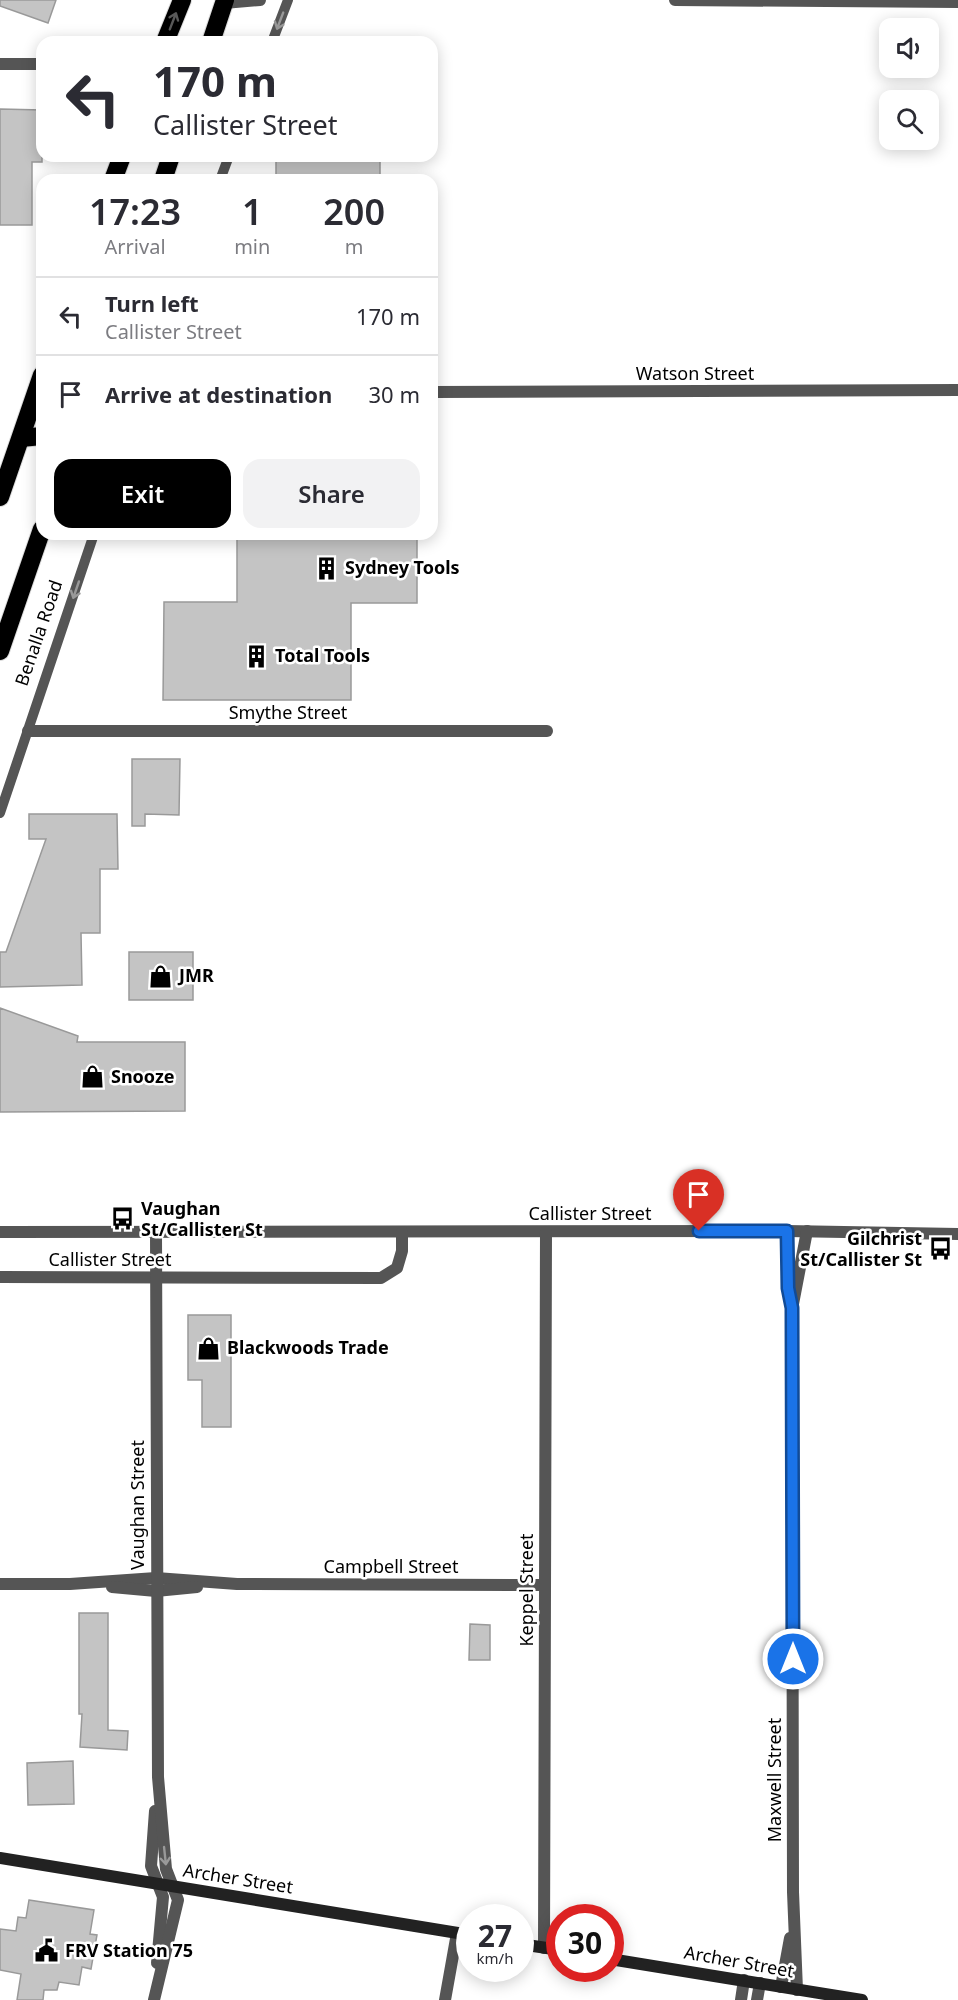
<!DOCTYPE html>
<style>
:root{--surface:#fff;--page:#f2f2f3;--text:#2b2b33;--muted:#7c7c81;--line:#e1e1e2;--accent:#000}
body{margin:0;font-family:"Noto Sans",sans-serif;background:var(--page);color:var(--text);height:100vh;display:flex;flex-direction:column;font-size:22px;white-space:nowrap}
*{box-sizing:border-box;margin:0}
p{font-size:20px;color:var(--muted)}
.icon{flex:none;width:33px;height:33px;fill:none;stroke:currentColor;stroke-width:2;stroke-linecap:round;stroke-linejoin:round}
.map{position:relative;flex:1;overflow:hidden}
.sheet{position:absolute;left:36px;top:174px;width:402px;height:366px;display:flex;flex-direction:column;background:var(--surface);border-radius:18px;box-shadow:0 3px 15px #0003}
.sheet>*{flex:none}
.top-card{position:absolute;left:36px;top:36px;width:402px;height:126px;border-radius:18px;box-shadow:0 3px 15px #0003;background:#fff;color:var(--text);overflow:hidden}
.buttons{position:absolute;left:879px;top:18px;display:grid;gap:12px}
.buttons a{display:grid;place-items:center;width:60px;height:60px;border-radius:12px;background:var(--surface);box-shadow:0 3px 15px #0003;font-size:30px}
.speed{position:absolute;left:456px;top:1904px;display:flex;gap:12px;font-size:30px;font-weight:700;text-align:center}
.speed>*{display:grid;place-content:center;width:78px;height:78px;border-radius:50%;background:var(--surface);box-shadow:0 3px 15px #0003;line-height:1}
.speed small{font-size:15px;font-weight:400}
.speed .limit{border:9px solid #d22;background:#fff;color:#111}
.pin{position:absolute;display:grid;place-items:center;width:51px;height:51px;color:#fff;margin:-62px -26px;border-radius:50% 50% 50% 0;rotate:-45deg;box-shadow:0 0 6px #0007}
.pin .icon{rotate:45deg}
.me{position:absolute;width:66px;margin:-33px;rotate:0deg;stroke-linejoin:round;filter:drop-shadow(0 0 4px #0008)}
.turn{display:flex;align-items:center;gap:21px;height:126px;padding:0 18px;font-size:27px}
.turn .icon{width:78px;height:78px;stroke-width:2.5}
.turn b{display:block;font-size:42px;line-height:51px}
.eta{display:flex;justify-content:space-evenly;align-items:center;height:102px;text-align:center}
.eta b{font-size:36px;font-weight:600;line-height:42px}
.action{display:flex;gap:12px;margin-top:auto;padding:12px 18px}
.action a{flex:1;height:69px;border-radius:18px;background:var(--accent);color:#fff;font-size:24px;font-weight:600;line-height:69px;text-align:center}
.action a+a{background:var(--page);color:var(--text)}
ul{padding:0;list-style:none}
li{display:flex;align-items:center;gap:18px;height:78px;padding:0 18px;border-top:2px solid var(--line)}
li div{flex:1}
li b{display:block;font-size:22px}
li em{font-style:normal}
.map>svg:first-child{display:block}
</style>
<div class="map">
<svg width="958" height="2000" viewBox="0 0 958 2000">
<rect width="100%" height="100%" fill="#fff"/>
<g fill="#c4c4c4" stroke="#999" stroke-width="1.5">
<path d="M0,0h56l-8,23 -48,-17z"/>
<path d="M0,109l42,1v52h-10v63h-32z"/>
<path d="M313,156h67v24h-104v-19h37z"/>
<path d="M237,534h180v69h-66v97h-188l1,-98h73z"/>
<path d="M132,759h48l-1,56 -34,-1v12h-13z"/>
<path d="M29,814h88l1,55h-18v64h-19l1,52 -82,2v-35h6l40,-113h-17z"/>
<rect x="129" y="952" width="64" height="48"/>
<path d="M0,1008l78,28 -1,6h108v69l-185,1z"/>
<path d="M188,1315h43v112h-29v-47h-14z"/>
<path d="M79,1613h29v117l20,1 -1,19 -47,-3 2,-33h-3z"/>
<path d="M470,1624l20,1v35h-21z"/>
<path d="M73,1761l1,43 -46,1 -1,-42z"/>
<path d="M29,1900l65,10 -4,24 7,1 -6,34 -9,-2 -3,18 -20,-3 -2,8h-13l-1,10h-26l4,-26 -21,-4v-41l16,2 2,-14 8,1z"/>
</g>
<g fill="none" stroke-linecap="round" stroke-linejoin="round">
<defs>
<g id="highway">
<path d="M165,42l17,-42"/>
<path d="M211,42l14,-42"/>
<path d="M113,180l9,-24"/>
<path d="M163,180l8,-24"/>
<path d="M21,438l21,-2"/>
<path d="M0,497l42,-122"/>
<path d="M0,651l42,-122"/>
</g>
</defs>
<use href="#highway" stroke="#dbdbdb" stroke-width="20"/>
<g stroke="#555" stroke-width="10">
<path d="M272,42l16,-42"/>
<path d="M220,180l9,-24"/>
<path d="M0,813l94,-279"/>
</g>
<g stroke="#555" stroke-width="12">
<path d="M675,0l283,2"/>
<path d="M224,3l36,-3"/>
<path d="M0,64h42"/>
<path d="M432,392l526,-2"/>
<path d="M28,731h519"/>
<path d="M787,1231l2,65"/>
<path d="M0,1232l787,-1 171,3"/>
<path d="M0,1277l381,1 16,-10 5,-17v-19"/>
<path d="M0,1584h70l86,-6 81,6 308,1"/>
<path d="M112,1587l44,4 41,-4"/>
<path d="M155,1811l-4,55 12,31 -6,66"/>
<path d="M544,1948l2,-716"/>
<path d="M781,1987l9,-49"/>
<path d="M797,1990l-4,-98 -1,-583 15,-78"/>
<path d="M154,2000l24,-100 -12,-31 -8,-92 -2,-544"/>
<path d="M445,2000l12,-67"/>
<path d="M741,2000l3,-20"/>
<path d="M757,2000l3,-17"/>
</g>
<g stroke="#222" stroke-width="12">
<path d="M0,1858l470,77"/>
<path d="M520,1944l40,6"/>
<path d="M610,1959l252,41"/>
</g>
<use href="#highway" stroke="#000" stroke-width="18"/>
</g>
<defs><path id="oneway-shaft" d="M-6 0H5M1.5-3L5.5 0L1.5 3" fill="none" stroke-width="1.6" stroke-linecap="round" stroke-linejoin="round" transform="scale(1.5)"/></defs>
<use stroke="#595959" href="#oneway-shaft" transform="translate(173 21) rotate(-69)"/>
<g stroke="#999">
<use href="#oneway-shaft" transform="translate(280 21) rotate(111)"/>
<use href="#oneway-shaft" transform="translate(76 590) rotate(109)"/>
<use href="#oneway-shaft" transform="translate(165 1856) rotate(84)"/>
</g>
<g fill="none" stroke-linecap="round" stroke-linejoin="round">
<defs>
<path id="route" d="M699,1231h88l1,57 4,20 1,351"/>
</defs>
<use href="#route" stroke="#114b97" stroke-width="15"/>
<use href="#route" stroke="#1a73e8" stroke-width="10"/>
</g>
<defs>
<symbol id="building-bare" viewBox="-9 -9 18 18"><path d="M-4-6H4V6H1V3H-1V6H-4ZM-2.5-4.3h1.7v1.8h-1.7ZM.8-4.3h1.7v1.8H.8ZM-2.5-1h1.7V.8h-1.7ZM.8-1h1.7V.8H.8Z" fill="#000" stroke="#fff" stroke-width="2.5" paint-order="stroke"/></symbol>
<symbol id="shop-bare" viewBox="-9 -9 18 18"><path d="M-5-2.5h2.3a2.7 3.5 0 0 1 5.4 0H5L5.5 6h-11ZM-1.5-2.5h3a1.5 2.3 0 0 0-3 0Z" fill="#000" stroke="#fff" stroke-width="2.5" paint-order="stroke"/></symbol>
<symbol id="bus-bare" viewBox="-9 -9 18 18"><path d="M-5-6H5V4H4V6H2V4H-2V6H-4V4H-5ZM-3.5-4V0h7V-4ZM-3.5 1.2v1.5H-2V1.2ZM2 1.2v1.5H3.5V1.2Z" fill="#000" stroke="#fff" stroke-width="2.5" paint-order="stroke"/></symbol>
<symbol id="civic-bare" viewBox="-9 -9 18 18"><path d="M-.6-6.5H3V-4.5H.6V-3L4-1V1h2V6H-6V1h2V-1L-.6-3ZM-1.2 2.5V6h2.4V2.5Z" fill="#000" stroke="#fff" stroke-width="2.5" paint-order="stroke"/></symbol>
</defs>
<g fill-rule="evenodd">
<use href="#building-bare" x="310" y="552" width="33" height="33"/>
<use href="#building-bare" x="240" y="640" width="33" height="33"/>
<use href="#shop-bare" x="144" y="960" width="33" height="33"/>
<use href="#shop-bare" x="76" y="1060" width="33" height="33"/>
<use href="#bus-bare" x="106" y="1202" width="33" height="33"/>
<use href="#bus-bare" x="924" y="1232" width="33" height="33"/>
<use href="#shop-bare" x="192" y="1332" width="33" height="33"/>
<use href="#civic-bare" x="30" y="1934" width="33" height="33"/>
</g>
<g text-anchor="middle" stroke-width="5" stroke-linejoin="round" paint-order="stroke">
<g font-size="18" fill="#000" stroke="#fff">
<text x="695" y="380">Watson Street</text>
<text transform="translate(39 633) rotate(-71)" y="6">Benalla Road</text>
<text x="288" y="719">Smythe Street</text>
<text x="590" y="1220">Callister Street</text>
<text x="110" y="1266">Callister Street</text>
<text transform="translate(138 1505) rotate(-90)" y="6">Vaughan Street</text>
<text x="391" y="1573">Campbell Street</text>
<text transform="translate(527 1590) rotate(-90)" y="6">Keppel Street</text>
<text transform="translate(775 1780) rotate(-90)" y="6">Maxwell Street</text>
<text transform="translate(238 1879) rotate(9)" y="6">Archer Street</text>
<text transform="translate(739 1962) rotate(10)" y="6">Archer Street</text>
</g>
<g font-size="18" font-weight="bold" fill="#000" stroke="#fff" text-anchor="start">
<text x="345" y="574">Sydney Tools</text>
<text x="275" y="662">Total Tools</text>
<text x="179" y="982">JMR</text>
<text x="111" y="1083">Snooze</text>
<text x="141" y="1215">Vaughan<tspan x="141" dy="21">St/Callister St</tspan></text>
<text x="922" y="1245" text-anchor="end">Gilchrist<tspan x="922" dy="21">St/Callister St</tspan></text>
<text x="227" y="1354">Blackwoods Trade</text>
<text x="65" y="1957">FRV Station 75</text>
</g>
</g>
</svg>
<div class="buttons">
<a><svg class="icon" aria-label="sound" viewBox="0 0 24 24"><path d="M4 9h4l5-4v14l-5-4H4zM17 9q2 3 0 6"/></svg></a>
<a><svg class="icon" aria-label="search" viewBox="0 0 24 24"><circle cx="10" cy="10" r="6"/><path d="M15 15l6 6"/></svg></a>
</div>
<div class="speed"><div>27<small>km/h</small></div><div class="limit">30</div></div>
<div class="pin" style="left:699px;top:1231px;background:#d93025"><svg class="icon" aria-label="arrive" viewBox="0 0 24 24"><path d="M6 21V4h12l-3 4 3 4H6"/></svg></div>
<svg class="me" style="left:793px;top:1659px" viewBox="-20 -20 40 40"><circle r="17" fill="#1a73e8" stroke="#fff" stroke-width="3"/><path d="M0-11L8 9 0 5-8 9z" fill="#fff"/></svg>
<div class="top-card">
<div class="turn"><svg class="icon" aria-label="left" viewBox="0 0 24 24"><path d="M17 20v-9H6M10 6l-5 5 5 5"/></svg><div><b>170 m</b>Callister Street</div></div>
</div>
<section class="sheet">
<div class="eta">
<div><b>17:23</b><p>Arrival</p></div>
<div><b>1</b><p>min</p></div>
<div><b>200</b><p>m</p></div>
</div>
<ul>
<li><svg class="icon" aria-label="left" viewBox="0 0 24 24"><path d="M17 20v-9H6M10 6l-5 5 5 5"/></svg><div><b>Turn left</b><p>Callister Street</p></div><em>170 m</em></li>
<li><svg class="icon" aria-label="arrive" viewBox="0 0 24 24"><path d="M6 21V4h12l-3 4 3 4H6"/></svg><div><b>Arrive at destination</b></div><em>30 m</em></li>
</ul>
<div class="action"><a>Exit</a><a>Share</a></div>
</section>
</div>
